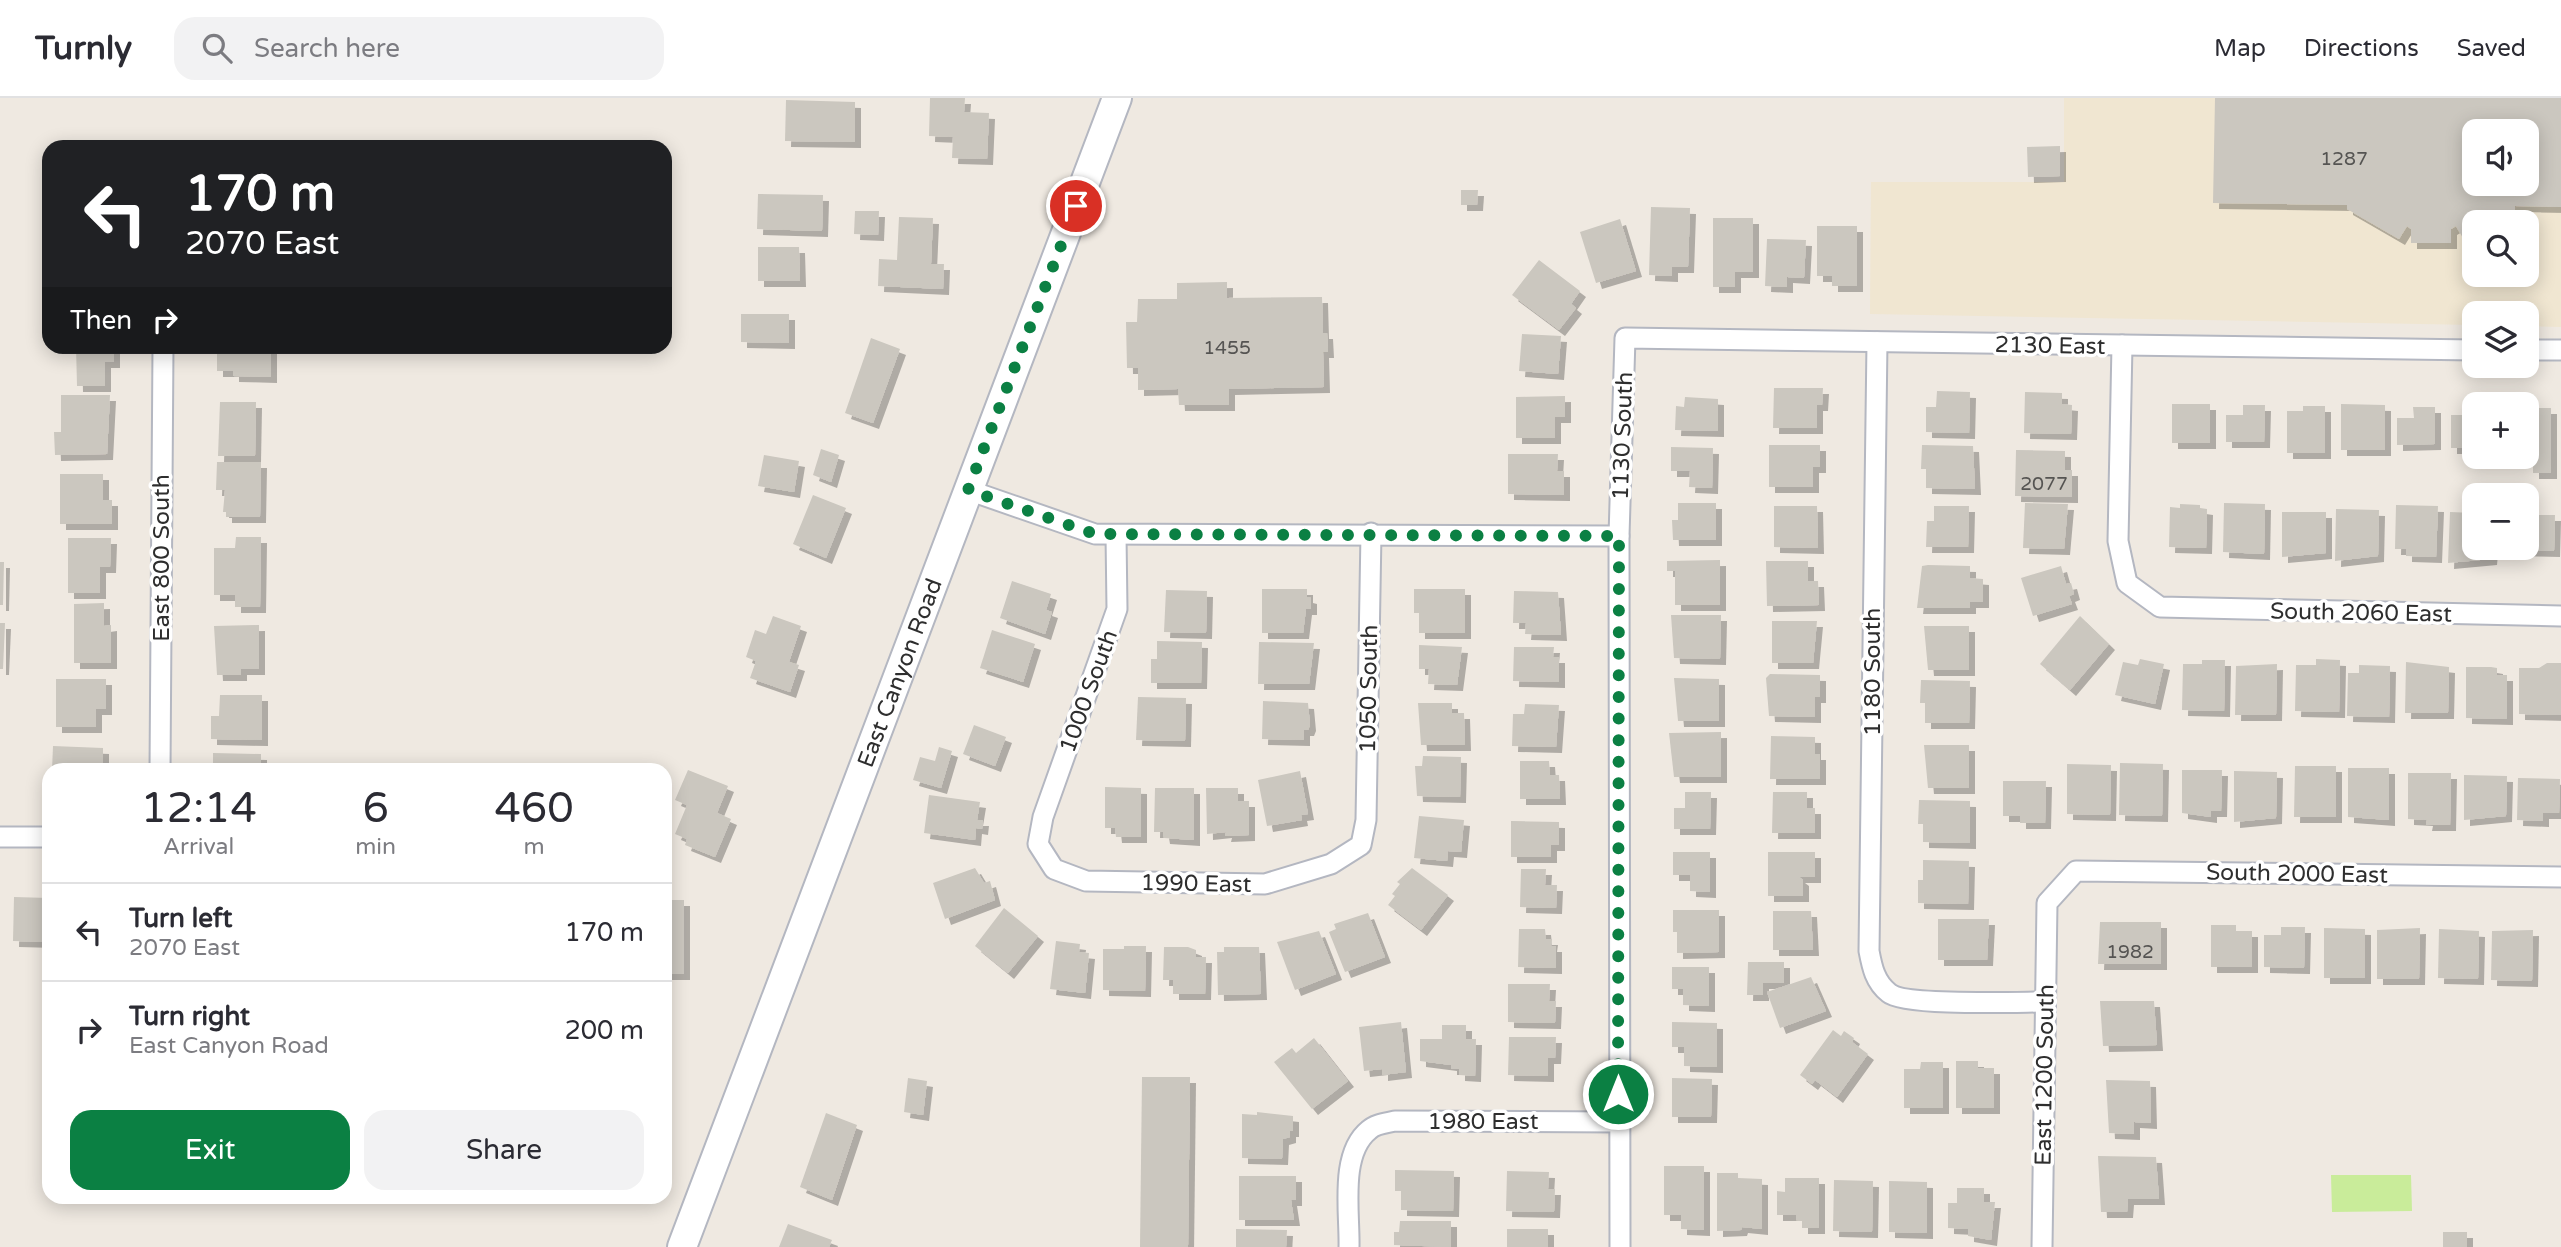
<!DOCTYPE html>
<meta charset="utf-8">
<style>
:root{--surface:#fff;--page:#f2f2f3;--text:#2b2b33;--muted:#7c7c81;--line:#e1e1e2;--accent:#0b8043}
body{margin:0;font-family:"Varela Round",sans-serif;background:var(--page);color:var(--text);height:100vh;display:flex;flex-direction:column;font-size:26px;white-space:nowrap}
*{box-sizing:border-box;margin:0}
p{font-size:23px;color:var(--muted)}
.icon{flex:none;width:38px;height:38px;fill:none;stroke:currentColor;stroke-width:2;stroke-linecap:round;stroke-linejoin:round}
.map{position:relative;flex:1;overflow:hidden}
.panel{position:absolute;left:42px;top:665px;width:630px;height:441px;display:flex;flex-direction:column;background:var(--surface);border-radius:21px;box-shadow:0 4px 18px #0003}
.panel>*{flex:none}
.guide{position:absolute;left:42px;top:42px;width:630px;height:214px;border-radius:21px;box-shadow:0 4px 18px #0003;background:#202124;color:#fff;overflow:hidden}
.controls{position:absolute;left:2462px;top:21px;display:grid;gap:14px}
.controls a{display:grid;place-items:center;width:77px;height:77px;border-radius:14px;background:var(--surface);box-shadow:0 4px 18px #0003;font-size:35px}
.pin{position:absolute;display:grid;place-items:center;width:60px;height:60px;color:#fff;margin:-30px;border:4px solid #fff;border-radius:50%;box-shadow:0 2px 7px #0007}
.me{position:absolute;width:77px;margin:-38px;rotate:0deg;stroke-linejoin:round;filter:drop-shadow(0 0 5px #0008)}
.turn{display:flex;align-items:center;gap:24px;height:147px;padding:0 28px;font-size:32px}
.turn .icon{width:91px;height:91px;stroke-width:2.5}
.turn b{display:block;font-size:49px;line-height:60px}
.then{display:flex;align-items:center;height:66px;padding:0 28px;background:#0003;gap:14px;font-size:26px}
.eta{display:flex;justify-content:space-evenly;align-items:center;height:119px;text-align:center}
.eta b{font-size:42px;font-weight:600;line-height:49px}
.primary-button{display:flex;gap:14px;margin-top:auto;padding:14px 28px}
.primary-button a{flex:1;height:80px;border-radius:21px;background:var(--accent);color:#fff;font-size:28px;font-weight:600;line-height:80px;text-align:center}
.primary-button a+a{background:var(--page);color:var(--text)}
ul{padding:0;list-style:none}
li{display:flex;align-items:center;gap:21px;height:98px;padding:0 28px;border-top:2px solid var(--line)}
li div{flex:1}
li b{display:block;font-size:26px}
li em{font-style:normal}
header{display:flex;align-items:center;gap:42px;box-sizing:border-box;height:98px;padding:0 35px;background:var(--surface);border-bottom:2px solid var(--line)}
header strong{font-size:33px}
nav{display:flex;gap:38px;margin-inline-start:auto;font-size:24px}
.search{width:490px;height:63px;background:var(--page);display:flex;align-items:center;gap:18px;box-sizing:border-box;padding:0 24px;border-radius:21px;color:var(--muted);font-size:26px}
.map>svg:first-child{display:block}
</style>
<header>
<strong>Turnly</strong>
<div class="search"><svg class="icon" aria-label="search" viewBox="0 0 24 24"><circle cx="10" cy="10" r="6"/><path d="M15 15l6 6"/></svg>Search here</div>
<nav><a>Map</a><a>Directions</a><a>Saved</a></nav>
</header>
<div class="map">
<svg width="2561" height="1149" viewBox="0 0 2561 1149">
<defs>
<filter id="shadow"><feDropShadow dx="6" dy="6" stdDeviation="0" flood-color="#0004"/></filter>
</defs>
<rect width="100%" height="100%" fill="#efe9e1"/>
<path fill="#f0e6d1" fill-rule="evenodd" d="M2064,0h497v229l-34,-1v-13h-53v12l-604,-11 1,-132h193zM2474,33h53v53h-53zM2474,124h53v53h-53z"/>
<path fill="#c9ec9a" d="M2331,1077h80l1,36 -80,1z"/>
<g fill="#cbc7bf" fill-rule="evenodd" filter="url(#shadow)">
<path d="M930,0h35l-1,14 25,1 -2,46 -35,-1 1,-21 -24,-1z"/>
<path d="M2215,0h346v109l-46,-1v6l-19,10h-22v12l-10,6 -8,-14 -5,3v14h-40v-14l-4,-3 -8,13 -52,-30v-4l-134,-2zM2474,33h53v53h-53z"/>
<path d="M786,2l69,2v40l-70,-1z"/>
<path d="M2060,48v30l-32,1 -1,-30z"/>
<path d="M1461,92h17l-1,15h-16z"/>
<path d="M758,96l65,1 -1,36 -65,-2z"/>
<path d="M1651,109l39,1 -2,59h-16v9l-23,-1z"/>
<path d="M855,113h24l-1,24 -24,-1z"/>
<path d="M899,119l34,1 -2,46h13l-1,25 -65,-3 1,-27 18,1z"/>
<path d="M1713,120h40v54h-18v15h-22z"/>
<path d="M1620,121l16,52 -40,12 -16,-51z"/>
<path d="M1817,128h40v60h-25v-10h-15z"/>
<path d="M1767,141l39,1 -2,38 -17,-1v10l-22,-1z"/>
<path d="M758,149h41l1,34h-42z"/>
<path d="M1539,162l41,31 -9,13 5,4 -17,22 -47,-35z"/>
<path d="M1227,184v16l95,-1 1,36h4l1,19h-5l1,35 -95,2v16h-50l-1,-16 -40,1v-22h-11l-1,-46h11l1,-23h39v-16z"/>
<path d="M741,216h48v29l-48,-1z"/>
<path d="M1522,236l39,2 -3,38 -39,-3z"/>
<path d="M871,240l29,11 -27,74 -28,-10z"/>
<path d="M76,248h38v16h-9v24h-28z"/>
<path d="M217,248h54v31l-38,-1v-5h-16z"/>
<path d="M1774,290h49l-1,17h-5v23h-44z"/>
<path d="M1937,293l33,1 -1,41 -43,-1v-25h10z"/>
<path d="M2025,294l37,1v11l10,1 -1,29 -47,-1z"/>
<path d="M61,297h49l-3,59 -52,1 -1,-23h7z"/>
<path d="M1565,298v21h-10v21h-39v-41z"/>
<path d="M1685,299l33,2v32l-43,-1 1,-24 8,1z"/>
<path d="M220,304h36l-1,54h-37z"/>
<path d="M2527,305h5v5h19v65h-18v-18h-6z"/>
<rect x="2172" y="306" width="38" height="39"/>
<path d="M2341,306l44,1v45h-44z"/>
<path d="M2243,307h22l-1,37h-38v-27h17z"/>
<path d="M2303,308h22v47h-38v-42h16z"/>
<path d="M2413,309h22v37l-38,1v-27h17z"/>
<path d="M2471,311h3v39h-23v-33h20z"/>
<path d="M1769,347h51v22h-7v20h-44z"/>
<path d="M1922,347l51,1 2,43 -49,-1v-19h-5z"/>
<path d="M1671,349l42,1 -1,40 -23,-1 1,-16h-19z"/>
<path d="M821,351l18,6 -8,27 -18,-7z"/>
<path d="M2016,352l49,1v19h7v27l-57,-1z"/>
<path d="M1508,356h50l-1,17h7v24l-56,-1z"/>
<path d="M764,357l35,6 -5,31 -36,-6z"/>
<path d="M217,364h44l-1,55h-34v-5h-3l2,-22h-9z"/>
<path d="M60,376h43v26h9v24h-52z"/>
<path d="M813,397l33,13 -20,50 -33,-14z"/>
<path d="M1678,405h38v37h-43l-1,-20h6z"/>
<path d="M2025,405l43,1 -4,45 -41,-1z"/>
<path d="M2224,405l41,1 -1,50 -41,-2z"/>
<path d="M2180,406l20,1v3l7,1 -1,39 -37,-1 1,-40 10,1z"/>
<path d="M2396,407l42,1 -2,51 -30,-1v-7h-11z"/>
<path d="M1774,408h43l1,42 -44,-1z"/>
<path d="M1934,408h35l-1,41h-42l1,-26h7z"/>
<path d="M2336,411l43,1 -1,46 -43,5z"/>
<path d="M2282,414h44v41l-44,4z"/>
<path d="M2450,414l24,1v35h18l-1,11 -43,4z"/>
<path d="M2527,417h28l-1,36 -44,-1v-2h17z"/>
<path d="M236,439h25l-1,70h-25v-12h-21v-47h21z"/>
<path d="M68,440h43l-1,29h-10v26h-32z"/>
<path d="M1720,462v45h-45v-34h-8v-10z"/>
<path d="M1766,463h42v20h10l1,24 -52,1z"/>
<path d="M0,464h4l-1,43h-3z"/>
<path d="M1928,467l42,1v12l13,1v23h-13v6h-53l5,-42z"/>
<path d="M2061,468l5,18 5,-1 3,11 -5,2 3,8 -39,12 -12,-38z"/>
<path d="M1012,483l39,13 -5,16 6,2 -7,22 -45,-16z"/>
<path d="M1262,491h45v8l4,1v11h-5l-3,24h-41z"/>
<path d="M1414,491h51v44h-46v-20h-5z"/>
<path d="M1166,492l41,1 -1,42 -42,-1z"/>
<path d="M1514,493l44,1 3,43 -36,-1 1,-11h-13z"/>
<path d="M104,505v23l7,-1v38h-37v-59z"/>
<path d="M1671,517h50l-1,44 -46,-1z"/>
<path d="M773,518l28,10 -12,36 10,3 -9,27 -40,-14 6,-17 -10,-4 9,-27 11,4z"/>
<path d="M2080,518l29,28 -39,46 -30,-26z"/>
<path d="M1772,523h45l-4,42h-41z"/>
<path d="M0,525h5l-2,46h-3z"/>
<path d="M259,527v44h-18v6h-24l-3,-49z"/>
<path d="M1924,528h45v44h-41z"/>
<path d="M992,532l43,14 -12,38 -43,-14z"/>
<path d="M1157,543l45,1 -1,41h-50v-24h6z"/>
<path d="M1259,544l55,1 -5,41h-51z"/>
<path d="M1419,547l43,2 -5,38 -29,-1 1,-15h-10z"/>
<path d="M1514,549h40l-1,10h6v25l-46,-1z"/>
<path d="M2140,561l24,5 -9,40 -40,-9 8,-33 15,3z"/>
<path d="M2316,561l24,1 -1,52 -44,-1 1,-46h20z"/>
<path d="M2202,562h23l-1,51 -42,-1 1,-46h19z"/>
<path d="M2406,564l43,5 -1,46h-43z"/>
<path d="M2547,565h14v52l-42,-1v-46h20z"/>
<path d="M2277,566l-1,51h-41l1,-49z"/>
<path d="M2359,567l31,1 -1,51 -42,-1 1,-43h11z"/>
<path d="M2466,569h25l6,1v7h10v44l-41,-1z"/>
<path d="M1770,576l50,1v22h-5v20l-46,-1 -3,-38z"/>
<path d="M1674,580l45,1v42h-41z"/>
<path d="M56,581h50v30h-10v18h-40z"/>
<path d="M1921,582l49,1 -1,42h-44v-20h-5z"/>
<path d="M220,597h42v45l-51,-1v-23h8z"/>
<path d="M1138,599l48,1 -1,43 -49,-1z"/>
<path d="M1263,603l45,2 2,22 -2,5h-4v10l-42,-1z"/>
<path d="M1418,605h34v10h12l1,32h-44z"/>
<path d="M1525,606l34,1 -3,42 -44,-1 1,-32h11z"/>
<path d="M974,627l32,12 -11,29 -32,-12z"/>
<path d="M1721,634v45h-47l-5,-44z"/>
<path d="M1771,638l44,1v17h5v25h-50z"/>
<path d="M1924,647h45v43h-41z"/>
<path d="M53,648l50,2v22h-51z"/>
<path d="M939,649l13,4 -11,37 -28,-8 7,-23 15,4z"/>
<path d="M213,655l48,1v16h-48z"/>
<path d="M1423,658l38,1 -1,40 -43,-1 -2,-30h7z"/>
<path d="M1520,663h29l1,14h9l1,24h-40z"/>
<path d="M2120,665l43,1 -1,52 -43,-1z"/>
<path d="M2067,666l44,1 -1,50 -43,-1z"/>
<path d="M2295,668h41v51h-42z"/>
<path d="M2348,670h41v52l-41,-3z"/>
<path d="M688,672l40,16 -11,27 14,6 -16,38 -30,-12 2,-6 -12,-5 12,-29 -12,-5z"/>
<path d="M2182,672h40l-1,41h-10v6l-29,-4z"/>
<path d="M1300,673l8,43 -7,1 1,5 -35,6 -9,-46z"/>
<path d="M2234,673l43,1 -1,46 -42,4z"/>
<path d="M2408,675h43l-1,52h-24l1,-5 -19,-1z"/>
<path d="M2464,677l43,1 -1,40 -42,4z"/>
<path d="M2518,680l42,1 -1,34h-16v8l-26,-1z"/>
<path d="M2003,683h43l-1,42h-25v-7h-17z"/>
<path d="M1105,689l36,1v49h-25l-1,-9h-10z"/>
<path d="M1155,690h39v52l-30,-2 -1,-6h-9z"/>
<path d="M1206,690h32v13h11v34l-24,1 1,-4 -19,2z"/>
<path d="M1685,694h26l-1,37h-36v-21h11z"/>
<path d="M1773,694h34v16h8v25h-43z"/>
<path d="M929,697l51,7 -3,18h6l-1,9 -6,-1 -1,12 -51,-7z"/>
<path d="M1919,702l51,1v42l-47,-1v-18h-5z"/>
<path d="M1419,718l45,4 -3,32 -13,-1 -1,10 -33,-3z"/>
<path d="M1511,723l48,1v23h-8v12h-40z"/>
<path d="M1673,754h37v40l-20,-1v-16h-17z"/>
<path d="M1768,754h47v25h-16l4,3v16h-35z"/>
<path d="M1923,762l46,1 -1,43 -50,-1v-23h5z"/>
<path d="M975,770l9,15 6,-2 5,19 -50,19 -12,-36z"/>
<path d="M1412,770l36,27 -27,35 -33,-25 7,-9 -3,-2 8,-10 -3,-2z"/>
<path d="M1521,771h25l-1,16h12l-1,23 -36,-1z"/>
<path d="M14,799l35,1v44l-36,-1z"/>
<rect x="665" y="802" width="19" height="74"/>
<path d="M1004,810l34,28 -30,37 -33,-27z"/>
<path d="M1673,812h46v42l-42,1v-21h-4z"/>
<path d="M1773,813h38l2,39h-40z"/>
<path d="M1368,815l17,44 -40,15 -16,-40 7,-3 -2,-5z"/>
<path d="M1938,821h51l-2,41h-49z"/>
<path d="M2100,824h61v42h-63z"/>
<path d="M2211,827h25v6h16v36h-41z"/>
<path d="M2281,829h24l-1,41 -40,-1v-32h17z"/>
<path d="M2324,830l41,1v49h-41z"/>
<path d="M2420,830l-1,51h-42v-49z"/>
<path d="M1519,831h26l1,10h6l-1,7h5v22l-38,-1z"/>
<path d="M2439,831l40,2 -1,48 -40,-1z"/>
<path d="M2533,832l-1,51 -41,-1 1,-49z"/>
<path d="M1319,833l17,43 -41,16 -18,-48z"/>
<path d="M1056,843l24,3 -1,8 10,1 -4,40 -35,-4z"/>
<path d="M1124,848h22l-1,45 -42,-1v-41h21z"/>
<path d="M1164,849h24l8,3v7h10l-1,37h-32v-14h-10z"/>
<path d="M1224,849h35l2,47 -43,1 -1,-43h7z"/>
<path d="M1748,864h36v21h-21v12h-16z"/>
<path d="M1672,869h37v39l-26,-1v-16h-11z"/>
<path d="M1811,879l15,34 -46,17 -13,-36z"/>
<path d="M1508,886h42l-1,17h7l-1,22 -47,-1z"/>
<path d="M2100,903h54l3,44 -54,1z"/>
<path d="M1401,924l5,50 -24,3v-6l-18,2 -5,-44z"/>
<path d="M1672,924l45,1v44l-33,-1v-19h-12z"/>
<path d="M1442,927h24v14h10l-1,37 -16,-1v-6h-8v-4l-31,-4v-22h22z"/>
<path d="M1833,932l8,6 3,-5 10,7 -2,4 16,12 -31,43 -22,-17 -3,4 -12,-9z"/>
<path d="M1509,939h47l-1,21h-7v18l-40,-1z"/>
<path d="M1314,940l34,43 -36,28 -38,-47 18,-14 4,5z"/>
<path d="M1956,963h22v7h16v40h-38z"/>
<path d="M1921,964h22v46h-39v-39h16z"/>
<path d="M1142,979h48l-2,170h-48z"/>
<path d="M908,980l19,3 -4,34 -19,-3z"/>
<path d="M1672,980l40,1 -1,38h-39z"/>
<path d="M2106,982l44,1 1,42 -17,-1v12l-25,-1z"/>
<path d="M1257,1014l36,4v15h-3v6l-7,2 -1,20 -40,-1v-44l15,1z"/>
<path d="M826,1015l31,12 -25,75 -32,-13z"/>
<path d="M2098,1058l58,1 3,42h-31l-1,13h-26z"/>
<path d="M1664,1068h40v64l-23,-1v-14h-17z"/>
<path d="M1395,1072l59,1 -1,40 -52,-1v-19h-6z"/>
<path d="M1507,1073l42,1 -1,17h7l-1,23 -48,-1z"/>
<path d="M1717,1075h21v5l24,1v50l-20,-2 -1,3 -24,1z"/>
<path d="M1239,1078h57v24h-5l3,20h-55z"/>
<path d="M1785,1080h34v50h-17v-7l-6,-1v-5h-19v-24l8,1z"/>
<path d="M1834,1082l39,1 -1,51 -39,-1z"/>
<path d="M1889,1083l38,1v51l-38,-1z"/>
<path d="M1957,1090h27v14h11l-4,38 -23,-4v-7l-20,-1v-25h9z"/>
<path d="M1400,1123h51v26l-57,-2v-13h5z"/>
<path d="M788,1126l44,16 -3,7h-50z"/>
<path d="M1236,1131l51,1 -1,17h-50z"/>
<rect x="1507" y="1131" width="41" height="18"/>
<rect x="2443" y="1134" width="24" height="15"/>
</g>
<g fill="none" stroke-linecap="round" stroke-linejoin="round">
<defs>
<g id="street">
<path d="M1877,244l-8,609c3,16 6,31 20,42 15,13 129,9 155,9"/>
<path d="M2122,247l-4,196 9,42 33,24 401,9"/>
<path d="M2527,252h34"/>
<path d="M968,392l127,44 524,2"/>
<path d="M1116,437l1,74 -74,208 -5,27 16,25 32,12 179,3 66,-20 30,-19 5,-25 5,-287"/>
<path d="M160,672l3,-424"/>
<path d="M0,739h49"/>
<path d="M1349,1149c1,-34 -10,-93 20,-117 6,-6 18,-7 26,-9l223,1"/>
<path d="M1620,1149l-1,-711 6,-198 849,12"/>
<path d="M2042,1149l5,-344 29,-32 485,6"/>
</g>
<g id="secondary">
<path id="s1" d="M682,1149l435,-1149"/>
</g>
</defs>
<use href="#street" stroke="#b4b7c1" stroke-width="23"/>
<use href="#secondary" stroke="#b4b7c1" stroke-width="32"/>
<use href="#street" stroke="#fff" stroke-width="19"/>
<use href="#secondary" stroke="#fff" stroke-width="28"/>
</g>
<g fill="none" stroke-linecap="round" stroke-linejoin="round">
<path stroke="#0b8043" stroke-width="12" stroke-dasharray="0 21.6" d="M1076,108l-108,284 127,44 524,2 -1,558"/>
</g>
<g text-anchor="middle" stroke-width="7" stroke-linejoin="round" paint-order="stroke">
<g font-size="19" fill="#555452">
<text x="2344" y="67">1287</text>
<text x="1227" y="256">1455</text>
<text x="2044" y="392">2077</text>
<text x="2130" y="860">1982</text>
</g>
<g font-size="23" fill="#2e2e2e" stroke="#fff">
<text transform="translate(2050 247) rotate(1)" y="8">2130 East</text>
<text transform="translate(1622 338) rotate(-88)" y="8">1130 South</text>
<text transform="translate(161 460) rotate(-90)" y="8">East 800 South</text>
<text transform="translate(2361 514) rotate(1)" y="8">South 2060 East</text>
<text dy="8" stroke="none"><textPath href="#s1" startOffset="614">East Canyon Road</textPath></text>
<text transform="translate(1872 574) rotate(-90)" y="8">1180 South</text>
<text transform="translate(1368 591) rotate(-89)" y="8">1050 South</text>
<text transform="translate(1088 593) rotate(-70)" y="8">1000 South</text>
<text transform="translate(2297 775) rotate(1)" y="8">South 2000 East</text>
<text transform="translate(1196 785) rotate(1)" y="8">1990 East</text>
<text transform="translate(2044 977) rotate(-89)" y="8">East 1200 South</text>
<text x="1483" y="1031">1980 East</text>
</g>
</g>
</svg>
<div class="controls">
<a><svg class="icon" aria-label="sound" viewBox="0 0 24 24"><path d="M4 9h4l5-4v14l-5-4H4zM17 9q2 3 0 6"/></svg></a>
<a><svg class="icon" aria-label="search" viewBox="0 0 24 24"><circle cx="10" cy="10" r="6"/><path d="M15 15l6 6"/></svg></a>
<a><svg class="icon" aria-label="layers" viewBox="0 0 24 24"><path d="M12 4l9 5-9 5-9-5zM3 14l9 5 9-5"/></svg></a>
<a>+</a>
<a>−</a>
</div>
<div class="pin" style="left:1076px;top:108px;background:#d93025"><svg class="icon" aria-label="arrive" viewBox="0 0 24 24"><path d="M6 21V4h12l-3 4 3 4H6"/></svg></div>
<svg class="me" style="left:1618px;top:996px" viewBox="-20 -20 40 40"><circle r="17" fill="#0b8043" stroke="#fff" stroke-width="3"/><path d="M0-11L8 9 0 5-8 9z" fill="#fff"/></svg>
<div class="guide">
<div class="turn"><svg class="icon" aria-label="left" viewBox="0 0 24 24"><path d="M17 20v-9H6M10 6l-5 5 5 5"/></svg><div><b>170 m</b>2070 East</div></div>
<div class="then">Then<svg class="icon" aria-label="right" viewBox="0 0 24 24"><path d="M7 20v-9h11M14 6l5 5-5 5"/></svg></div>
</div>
<section class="panel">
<div class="eta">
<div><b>12:14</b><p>Arrival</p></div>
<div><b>6</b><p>min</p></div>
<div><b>460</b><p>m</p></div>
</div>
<ul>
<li><svg class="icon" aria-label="left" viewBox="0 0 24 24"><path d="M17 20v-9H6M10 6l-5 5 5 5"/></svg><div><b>Turn left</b><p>2070 East</p></div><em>170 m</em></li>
<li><svg class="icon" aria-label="right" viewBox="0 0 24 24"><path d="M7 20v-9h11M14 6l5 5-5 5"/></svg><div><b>Turn right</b><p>East Canyon Road</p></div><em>200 m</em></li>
</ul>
<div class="primary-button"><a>Exit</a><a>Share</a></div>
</section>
</div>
